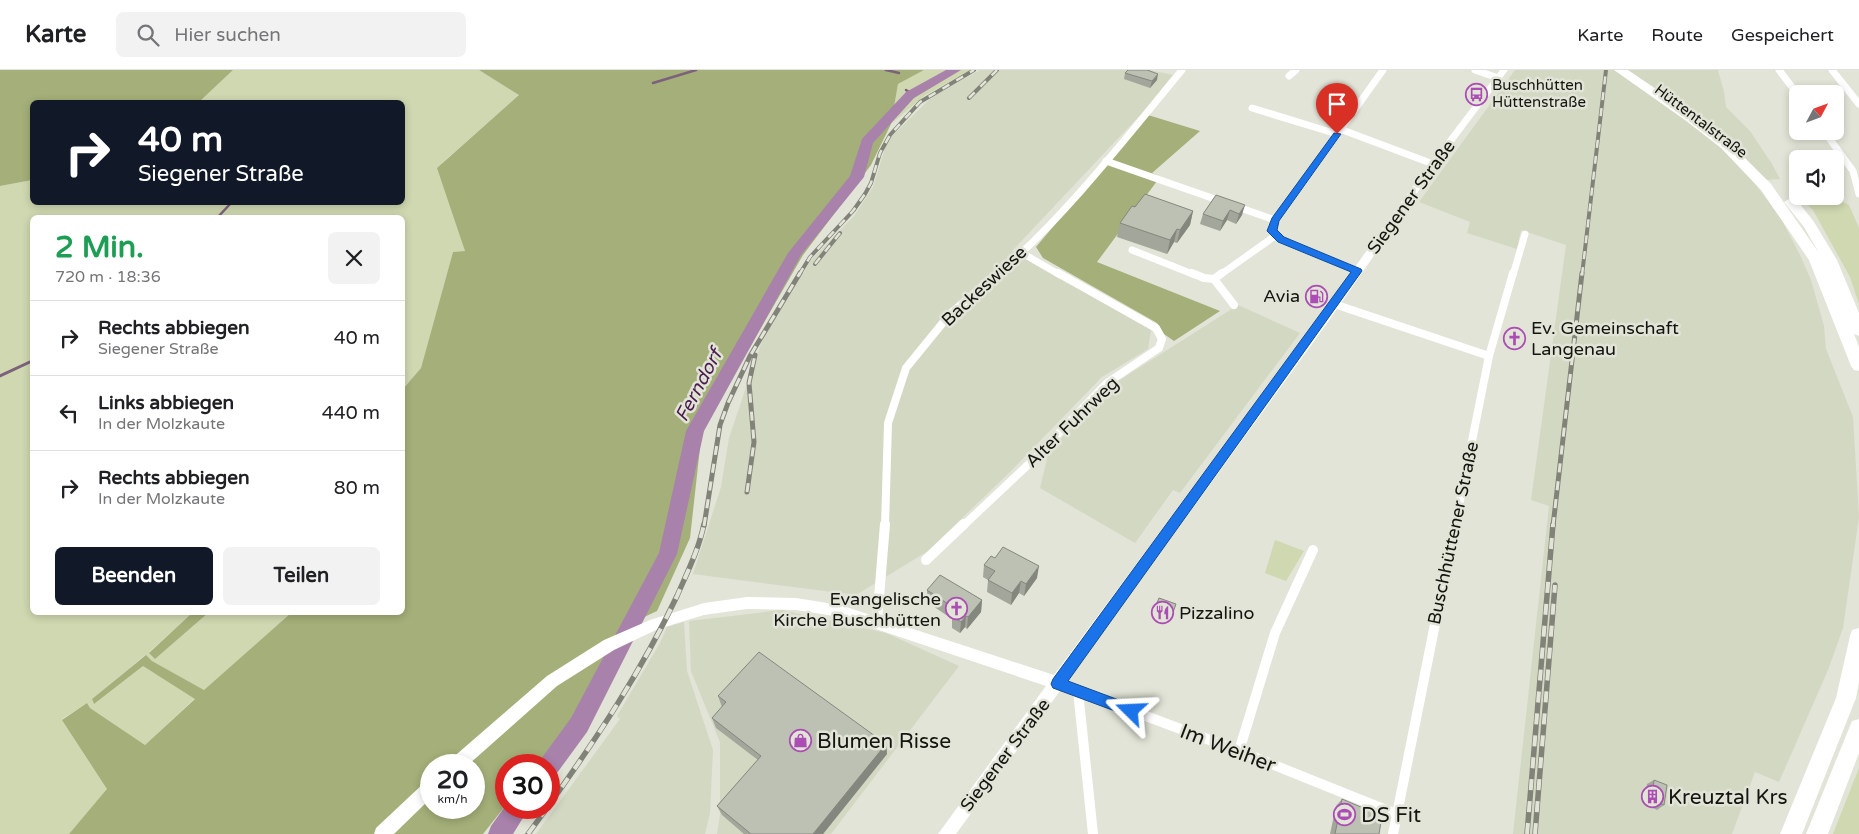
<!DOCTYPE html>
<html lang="de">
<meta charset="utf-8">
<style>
:root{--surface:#fff;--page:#f2f2f2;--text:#202124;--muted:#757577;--line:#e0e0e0;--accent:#111827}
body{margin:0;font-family:"Varela Round",sans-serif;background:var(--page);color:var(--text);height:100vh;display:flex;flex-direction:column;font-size:19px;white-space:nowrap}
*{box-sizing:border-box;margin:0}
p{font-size:16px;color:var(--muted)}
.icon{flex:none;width:28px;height:28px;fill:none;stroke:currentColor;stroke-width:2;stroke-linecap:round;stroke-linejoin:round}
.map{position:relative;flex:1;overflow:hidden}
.drawer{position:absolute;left:30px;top:145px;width:375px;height:400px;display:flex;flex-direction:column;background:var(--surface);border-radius:8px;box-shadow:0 2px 8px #0003}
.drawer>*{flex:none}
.hud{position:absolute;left:30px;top:30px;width:375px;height:105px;border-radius:8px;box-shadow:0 2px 8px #0003;background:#111827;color:#fff;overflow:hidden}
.needle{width:32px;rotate:49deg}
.controls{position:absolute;left:1789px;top:15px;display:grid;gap:10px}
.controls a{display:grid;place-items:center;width:55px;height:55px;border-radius:8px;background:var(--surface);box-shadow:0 2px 8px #0003;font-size:25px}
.speed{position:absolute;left:420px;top:684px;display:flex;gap:10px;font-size:25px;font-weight:700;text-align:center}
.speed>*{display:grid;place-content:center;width:65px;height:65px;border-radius:50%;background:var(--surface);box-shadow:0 2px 8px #0003;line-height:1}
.speed small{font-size:12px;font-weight:400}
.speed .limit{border:8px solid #d22;background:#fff;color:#111}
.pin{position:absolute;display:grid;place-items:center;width:42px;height:42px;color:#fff;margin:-51px -21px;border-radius:50% 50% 50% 0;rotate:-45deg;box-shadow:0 0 5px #0007}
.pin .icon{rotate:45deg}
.me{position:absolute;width:55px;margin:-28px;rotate:291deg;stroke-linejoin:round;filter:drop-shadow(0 0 4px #0008)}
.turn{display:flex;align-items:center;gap:18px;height:105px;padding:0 25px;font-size:22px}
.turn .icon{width:65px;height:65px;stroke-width:2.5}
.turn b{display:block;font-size:35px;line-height:42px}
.round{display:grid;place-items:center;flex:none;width:52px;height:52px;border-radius:8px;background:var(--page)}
.overview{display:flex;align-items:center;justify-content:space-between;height:85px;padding:0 25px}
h1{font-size:30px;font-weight:700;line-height:38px;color:#1e9e55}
.primary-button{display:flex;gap:10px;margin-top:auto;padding:10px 25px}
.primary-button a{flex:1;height:58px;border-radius:8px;background:var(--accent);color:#fff;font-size:20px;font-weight:700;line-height:58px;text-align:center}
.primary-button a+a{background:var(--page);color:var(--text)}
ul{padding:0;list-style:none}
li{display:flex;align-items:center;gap:15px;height:75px;padding:0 25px;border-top:1px solid var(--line)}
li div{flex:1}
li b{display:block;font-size:19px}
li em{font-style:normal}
header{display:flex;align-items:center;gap:30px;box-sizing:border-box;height:70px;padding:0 25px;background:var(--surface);border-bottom:1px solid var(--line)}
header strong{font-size:24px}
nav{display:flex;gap:28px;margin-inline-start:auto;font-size:18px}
.search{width:350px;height:45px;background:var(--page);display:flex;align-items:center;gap:12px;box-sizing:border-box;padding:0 18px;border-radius:8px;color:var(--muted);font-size:19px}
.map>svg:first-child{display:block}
</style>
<header>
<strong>Karte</strong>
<div class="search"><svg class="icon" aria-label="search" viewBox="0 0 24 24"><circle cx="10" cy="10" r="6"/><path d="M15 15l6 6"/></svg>Hier suchen</div>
<nav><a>Karte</a><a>Route</a><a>Gespeichert</a></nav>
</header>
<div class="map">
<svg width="1859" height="764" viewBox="0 0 1859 764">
<rect width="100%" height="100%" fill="#e1e4d6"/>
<g fill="#d3d8c3">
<path d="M980,0h169l24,5 -31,38 -130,138 139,79 -3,19 -46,28 -92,95 -82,79 -72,44 -163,-21 28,-87 8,-49 31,-92 12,-23 39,-63 43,-44 19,-29 13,-42 6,-9 41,-40z"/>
<path d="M1515,0h203l6,22 2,15 24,24 22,33 8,15 -27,2 29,39 18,35 11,25 13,46 2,23 27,68 6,100 -16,111 -15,42 -49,112 -24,-10 -23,62h-219l36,-328 -18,-6 35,-255 -45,-15 -4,19 -50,-16 3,-11 -51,-20z"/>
<path d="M1238,235l62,28 -120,160 -7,-3 -38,53 -95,-55 9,-37 63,-66z"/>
<path d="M782,540l104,23 73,33 -128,168h-114l3,-19v-73l-29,-71 -2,-50z"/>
<path d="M684,552l3,49 26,79 -3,63 -5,21h-169l84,-115 -3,-3 43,-73 7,-16z"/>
</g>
<g fill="#cfd8b0">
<path d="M233,0h246l40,25 -77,68 23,88 -12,1 -32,116 -18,21 -1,-171h-370v394l160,1 -43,39 6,7 53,-46h83l-87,77 -52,-29 -7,-6 -53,44 2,5 49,-38 52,32 -50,47 -55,-37 -3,-5 -25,16 46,70 -39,45h-69v-648l32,-6v22h370v-100h-203z"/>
<path d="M924,0h46l-46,26 -33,28 7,-40z"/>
<path d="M1799,126h31l19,9 10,23v76l-9,-27 -37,-67z"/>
<path d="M1275,470l29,11 -18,30 -21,-8z"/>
<path d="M1859,698v66h-26z"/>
</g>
<g fill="#a4af79" fill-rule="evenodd">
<path d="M0,0h233l-34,32h-167v78l-32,6z"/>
<path d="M479,0h445l-26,14 -7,40 -20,41 -68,90 -101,175 -12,108 -33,73 -30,14 -57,100 -32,40h-32v40l-23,29h-414l38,-45 -45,-69 25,-17 3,5 55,37 50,-46 -52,-33 -49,38 -2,-5 54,-44 6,6 52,29 87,-77 111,-1 1,-223 18,-21 32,-116 12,-1 -28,-83 82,-73zM431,695h43v43h-43z"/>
<path d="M1148,45l52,16 -48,42 8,4 -63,85 123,49 -46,30 -10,-7 -7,-11 -114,-65 -7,-11z"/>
<path d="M192,543h16l-53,46 -6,-6z"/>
</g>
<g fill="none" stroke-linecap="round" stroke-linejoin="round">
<g stroke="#7c617c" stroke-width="2.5">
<path d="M886,0l13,3"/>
<path d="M653,13l43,-13"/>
<path d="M906,20l6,4"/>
<path d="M217,148l15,-16"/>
</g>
<path stroke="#7c617c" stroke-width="3" d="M0,306l32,-15"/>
<g fill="#a882ab" fill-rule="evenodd">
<path d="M946,0h15l-47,28 -41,45 -9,34 -63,78 -97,176 -27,123 -90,178 -30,41 -8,3v-11h-10l2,-6 30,-41 88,-165 27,-122 102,-178 62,-77 12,-37 44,-47z"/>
<path d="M506,735v3h23l-16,26h-25l3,-8z"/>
</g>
<g stroke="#fff" stroke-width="7">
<path d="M1475,0l23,8"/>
<path d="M1779,0l19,25"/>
<path d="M1832,0l27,34"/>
<path d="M1289,6l7,-6"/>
<path d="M1252,38l85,26"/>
<path d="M1340,59l93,35"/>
<path d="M1824,61l29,40 6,23"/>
<path d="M1106,91l169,59"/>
<path d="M1132,180l63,25"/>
<path d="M1022,183l38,22"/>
<path d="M1357,201l-76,-31 -8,-7 -1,-7 111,-156"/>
<path d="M997,205c68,-58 128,-136 185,-205"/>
<path d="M1220,205l55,-39"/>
<path d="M1513,205l12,-41"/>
</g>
<g stroke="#fff" stroke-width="8">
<path d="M1192,203l12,5 10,1 8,-6"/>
<path d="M1214,209l20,26"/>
<path d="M1334,234l155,52"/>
<path d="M885,456l3,-103 18,-55 44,-54 48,-41"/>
<path d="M963,456l68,-64 76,-79 52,-35 3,-9 -6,-11 -98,-55"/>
<path d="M1455,456l34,-170 24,-83"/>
</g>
<g stroke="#fff" stroke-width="10">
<path d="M926,490l38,-36"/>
<path d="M877,552l8,-98"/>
<path d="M1058,613l181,68 157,63"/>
<path d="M1078,621l15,143"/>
<path d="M1239,681l36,-118 38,-83"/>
<path d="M1393,764l62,-310"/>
</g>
<g fill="#fff" fill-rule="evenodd">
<path d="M1500,0h8l-72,96 -108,156 -372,512h-18l108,-148 -206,-69 -44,-7 -49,-1 -43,6 -46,14 -44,21 -57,36 -89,79h-20l2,-5 97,-84 57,-36 46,-20 54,-17 43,-6 49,1 44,7 214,70 266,-359 110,-154z"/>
<path d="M431,709v19l-37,36h-20l2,-6 49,-46z"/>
</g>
<g fill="#fff" fill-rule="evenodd">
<path d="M1614,0h14l65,44 36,28 42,42 48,69 -15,-26 -20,-25 7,-4 5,1 18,23 23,38 22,53v23l-5,-2 5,13v24l-5,-1 -3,-4 -42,-106 -48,-70 -40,-42 -36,-28z"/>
<path d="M1859,558v54l-3,16 -54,136h-22l56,-136 14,-62 2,-6z"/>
<path d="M1859,649v34l-31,81h-22l46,-113z"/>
</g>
<defs>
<g id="rail-far2">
<path d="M969,28l28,-28"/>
<path d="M815,194l25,-31"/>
<path d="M799,205l11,-18 43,-46 12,-17 6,-11 9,-30 10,-18 30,-33 54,-32"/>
<path d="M1582,205l24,-205"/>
</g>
<g id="rail-far1">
<path d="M747,422l7,-50 -5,-59 6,-28"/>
<path d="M704,456l16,-101 8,-22 22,-47 50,-83"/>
<path d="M1553,456l29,-253"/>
</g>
<g id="rail">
<path d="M549,735c48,-67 93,-135 128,-209 10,-23 22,-47 27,-72"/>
<path d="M528,764l19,-26"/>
<path d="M1527,764l26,-310"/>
<path d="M1535,764l20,-249"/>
</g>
</defs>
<use href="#rail-far2" stroke="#818379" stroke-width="4"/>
<use href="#rail-far1" stroke="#818379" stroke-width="5"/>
<use href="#rail" stroke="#818379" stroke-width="5.5"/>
<use href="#rail-far2" stroke="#e1e4d6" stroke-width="2.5" stroke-dasharray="8" stroke-linecap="butt"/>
<use href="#rail-far1" stroke="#e1e4d6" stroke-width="3" stroke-dasharray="9" stroke-linecap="butt"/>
<use href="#rail" stroke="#e1e4d6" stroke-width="4" stroke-dasharray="11" stroke-linecap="butt"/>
</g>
<g fill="#a3a69a">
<path d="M1125,3l32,7 -7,8 -26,-9z"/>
<path d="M1216,125l26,20 -6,9 -9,-4 -7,11 -20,-7 3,-10z"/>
<path d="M1135,137l58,4 -3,14 -13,18 -3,-1 -7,12 -50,-17 3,-14z"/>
<path d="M984,495l53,13 -13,18 -5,-3 -8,12 -24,-13 1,-12 -5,-3z"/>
<path d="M927,520l55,10 -1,12 -14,17 -2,-2 -5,6 -8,-5v-9l-25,-17z"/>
<path d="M1159,528l17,6 -6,17 -17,-7z"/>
<path d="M718,626l168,48 1,10 -64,80h-79l-22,-19 -5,-9 41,-46 -42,-32 -4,-10 10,-11z"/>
<path d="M1654,710l10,25 -7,5 -12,-6 2,-20z"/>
<path d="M1342,729l37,35h-49l6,-28z"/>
</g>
<g fill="#84877d">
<path d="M1158,4l-1,6 -7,8 2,-7z"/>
<path d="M1245,135l-3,10 -6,9 3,-10z"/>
<path d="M1230,140l-3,10 -7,11 3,-10z"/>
<path d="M1193,141l-3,14 -13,18 3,-13z"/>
<path d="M1177,159l-3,13 -7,12 3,-14z"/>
<path d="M1039,496l-2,12 -13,18 2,-12z"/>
<path d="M1021,511l-2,12 -8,12 1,-12z"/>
<path d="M982,530l-1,12 -14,17 1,-12z"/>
<path d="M966,546l-1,11 -5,6 1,-11z"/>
<path d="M886,674l1,10 -64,80h-10z"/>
</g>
<g fill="#bdc1b3" stroke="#84877d">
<path d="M1128,0h19l11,4 -6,7 -27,-8z"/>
<path d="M1145,124l48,17 -13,19 -3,-1 -7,11 -50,-17 12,-17 3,1z"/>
<path d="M1216,125l29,10 -6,9 -9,-4 -7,11 -20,-7z"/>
<path d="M1003,477l36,19 -13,18 -5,-3 -9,12 -24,-13 7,-9 -11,-6 7,-9 4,2z"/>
<path d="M940,505l42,25 -14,17 -2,-1 -5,6 -9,-6 5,-6 -30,-20z"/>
<path d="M1159,528l17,6 -4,11 -17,-7z"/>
<path d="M759,582l127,92 -73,90h-62l-34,-28 44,-50 -49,-38 14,-16 -8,-6z"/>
<path d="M1654,710l13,5 -3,20 -12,-6z"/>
<path d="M1342,729l40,17 -3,18h-44z"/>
</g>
<path fill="#1a73e8" stroke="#114b97" d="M1334,63l7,1 -62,87 -2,9 7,7 77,32 1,2 -294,410 67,25 2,5 -2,4 -4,2 -78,-29 -2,-4 2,-5 298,-407 -73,-30 -11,-11 5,-13z"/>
<defs>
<symbol id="bus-ring" viewBox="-11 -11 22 22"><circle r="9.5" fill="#e1e4d6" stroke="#ac4db5" stroke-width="1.5"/><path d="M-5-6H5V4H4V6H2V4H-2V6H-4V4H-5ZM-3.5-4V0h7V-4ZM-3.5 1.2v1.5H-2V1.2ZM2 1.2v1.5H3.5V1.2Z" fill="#ac4db5"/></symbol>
<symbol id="fuel-ring" viewBox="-11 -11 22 22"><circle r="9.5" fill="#e1e4d6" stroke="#ac4db5" stroke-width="1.5"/><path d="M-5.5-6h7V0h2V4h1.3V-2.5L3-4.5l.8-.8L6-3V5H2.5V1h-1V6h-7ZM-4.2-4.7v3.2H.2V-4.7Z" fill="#ac4db5"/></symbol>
<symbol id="church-ring" viewBox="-11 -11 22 22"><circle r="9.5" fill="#e1e4d6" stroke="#ac4db5" stroke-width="1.5"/><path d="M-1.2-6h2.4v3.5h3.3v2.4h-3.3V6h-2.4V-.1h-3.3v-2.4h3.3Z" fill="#ac4db5"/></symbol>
<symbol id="restaurant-ring" viewBox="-11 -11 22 22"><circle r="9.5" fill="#e1e4d6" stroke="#ac4db5" stroke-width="1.5"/><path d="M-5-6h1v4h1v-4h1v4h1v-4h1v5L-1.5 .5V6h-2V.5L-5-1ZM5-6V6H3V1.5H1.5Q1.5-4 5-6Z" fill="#ac4db5"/></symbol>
<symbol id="shop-ring" viewBox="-11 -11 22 22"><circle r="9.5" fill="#e1e4d6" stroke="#ac4db5" stroke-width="1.5"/><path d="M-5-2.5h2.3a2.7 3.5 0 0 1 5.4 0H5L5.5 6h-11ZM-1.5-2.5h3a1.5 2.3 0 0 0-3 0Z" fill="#ac4db5"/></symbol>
<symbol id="building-ring" viewBox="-11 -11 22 22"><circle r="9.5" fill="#e1e4d6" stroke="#ac4db5" stroke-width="1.5"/><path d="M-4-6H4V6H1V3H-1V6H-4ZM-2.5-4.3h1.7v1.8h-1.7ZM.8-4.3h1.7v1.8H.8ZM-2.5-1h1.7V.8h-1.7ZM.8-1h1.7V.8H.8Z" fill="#ac4db5"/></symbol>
<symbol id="stadium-ring" viewBox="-11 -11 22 22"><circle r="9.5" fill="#e1e4d6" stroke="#ac4db5" stroke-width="1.5"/><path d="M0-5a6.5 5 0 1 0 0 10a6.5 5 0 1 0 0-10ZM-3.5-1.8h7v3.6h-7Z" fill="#ac4db5"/></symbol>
</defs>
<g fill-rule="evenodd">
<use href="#bus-ring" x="1464" y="12" width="25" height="25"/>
<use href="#fuel-ring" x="1304" y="214" width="25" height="25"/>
<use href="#church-ring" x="1502" y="256" width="25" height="25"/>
<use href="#church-ring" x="944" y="526" width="25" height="25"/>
<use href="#restaurant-ring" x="1150" y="530" width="25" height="25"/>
<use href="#shop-ring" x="788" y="658" width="25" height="25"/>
<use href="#building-ring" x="1640" y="714" width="25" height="25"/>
<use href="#stadium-ring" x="1332" y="732" width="25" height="25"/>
</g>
<g text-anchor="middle" stroke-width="5" stroke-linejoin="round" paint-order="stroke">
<g font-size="15" fill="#141510" stroke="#e1e4d6" text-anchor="start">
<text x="1492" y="20">Buschhütten<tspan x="1492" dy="17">Hüttenstraße</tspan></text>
</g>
<g font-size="15" fill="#141510" stroke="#e1e4d6">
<text transform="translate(1701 51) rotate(37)" y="5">Hüttentalstraße</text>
</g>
<g font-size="18" fill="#141510" stroke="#e1e4d6">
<text transform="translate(1411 127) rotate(-54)" y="6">Siegener Straße</text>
<text transform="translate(984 216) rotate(-43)" y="6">Backeswiese</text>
<text transform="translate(1072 352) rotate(-44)" y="6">Alter Fuhrweg</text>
<text transform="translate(1453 463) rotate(-78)" y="6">Buschhüttener Straße</text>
<text transform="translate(1005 685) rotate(-53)" y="6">Siegener Straße</text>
</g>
<g font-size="18" fill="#141510" stroke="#e1e4d6" text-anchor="end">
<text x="1300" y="232">Avia</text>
<text x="1531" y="264" text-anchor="start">Ev. Gemeinschaft<tspan x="1531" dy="21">Langenau</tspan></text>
<text x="941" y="535">Evangelische<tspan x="941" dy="21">Kirche Buschhütten</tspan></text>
<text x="1179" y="549" text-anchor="start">Pizzalino</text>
</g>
<g font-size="19" font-style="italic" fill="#4c1b50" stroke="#e1e4d6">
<text transform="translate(698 315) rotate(-62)" y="7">Ferndorf</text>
</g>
<g font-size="21" fill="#141510" stroke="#e1e4d6" text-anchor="start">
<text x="817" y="678">Blumen Risse</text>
<text x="1668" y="734">Kreuztal Krs</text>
<text x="1361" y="752">DS Fit</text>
</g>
<g font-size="21" fill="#141510" stroke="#e1e4d6">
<text transform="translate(1228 678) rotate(21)" y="7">Im Weiher</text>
</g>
</g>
</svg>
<div class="controls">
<a><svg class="needle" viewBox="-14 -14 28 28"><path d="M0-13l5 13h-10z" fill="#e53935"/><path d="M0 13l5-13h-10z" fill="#757577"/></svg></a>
<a><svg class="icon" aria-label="sound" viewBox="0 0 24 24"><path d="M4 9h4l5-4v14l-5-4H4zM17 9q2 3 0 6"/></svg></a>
</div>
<div class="speed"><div>20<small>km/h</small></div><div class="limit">30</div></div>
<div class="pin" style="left:1337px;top:64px;background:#d93025"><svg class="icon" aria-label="arrive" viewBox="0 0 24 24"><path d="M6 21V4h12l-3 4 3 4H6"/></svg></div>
<svg class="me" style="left:1131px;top:641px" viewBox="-20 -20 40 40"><path d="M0-17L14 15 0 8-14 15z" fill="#1a73e8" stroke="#fff" stroke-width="4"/></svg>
<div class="hud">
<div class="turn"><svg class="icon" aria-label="right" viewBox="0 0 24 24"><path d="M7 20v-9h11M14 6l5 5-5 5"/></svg><div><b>40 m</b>Siegener Straße</div></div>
</div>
<section class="drawer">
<div class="overview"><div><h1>2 Min.</h1><p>720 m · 18:36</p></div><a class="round"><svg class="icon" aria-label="close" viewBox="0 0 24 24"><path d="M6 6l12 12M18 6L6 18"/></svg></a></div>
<ul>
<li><svg class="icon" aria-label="right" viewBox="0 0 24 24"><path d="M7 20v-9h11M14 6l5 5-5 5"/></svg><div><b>Rechts abbiegen</b><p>Siegener Straße</p></div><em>40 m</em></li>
<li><svg class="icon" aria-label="left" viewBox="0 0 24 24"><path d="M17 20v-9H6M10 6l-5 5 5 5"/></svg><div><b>Links abbiegen</b><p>In der Molzkaute</p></div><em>440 m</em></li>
<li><svg class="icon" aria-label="right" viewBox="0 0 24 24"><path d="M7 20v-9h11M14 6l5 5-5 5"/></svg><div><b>Rechts abbiegen</b><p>In der Molzkaute</p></div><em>80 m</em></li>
</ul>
<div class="primary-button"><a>Beenden</a><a>Teilen</a></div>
</section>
</div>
